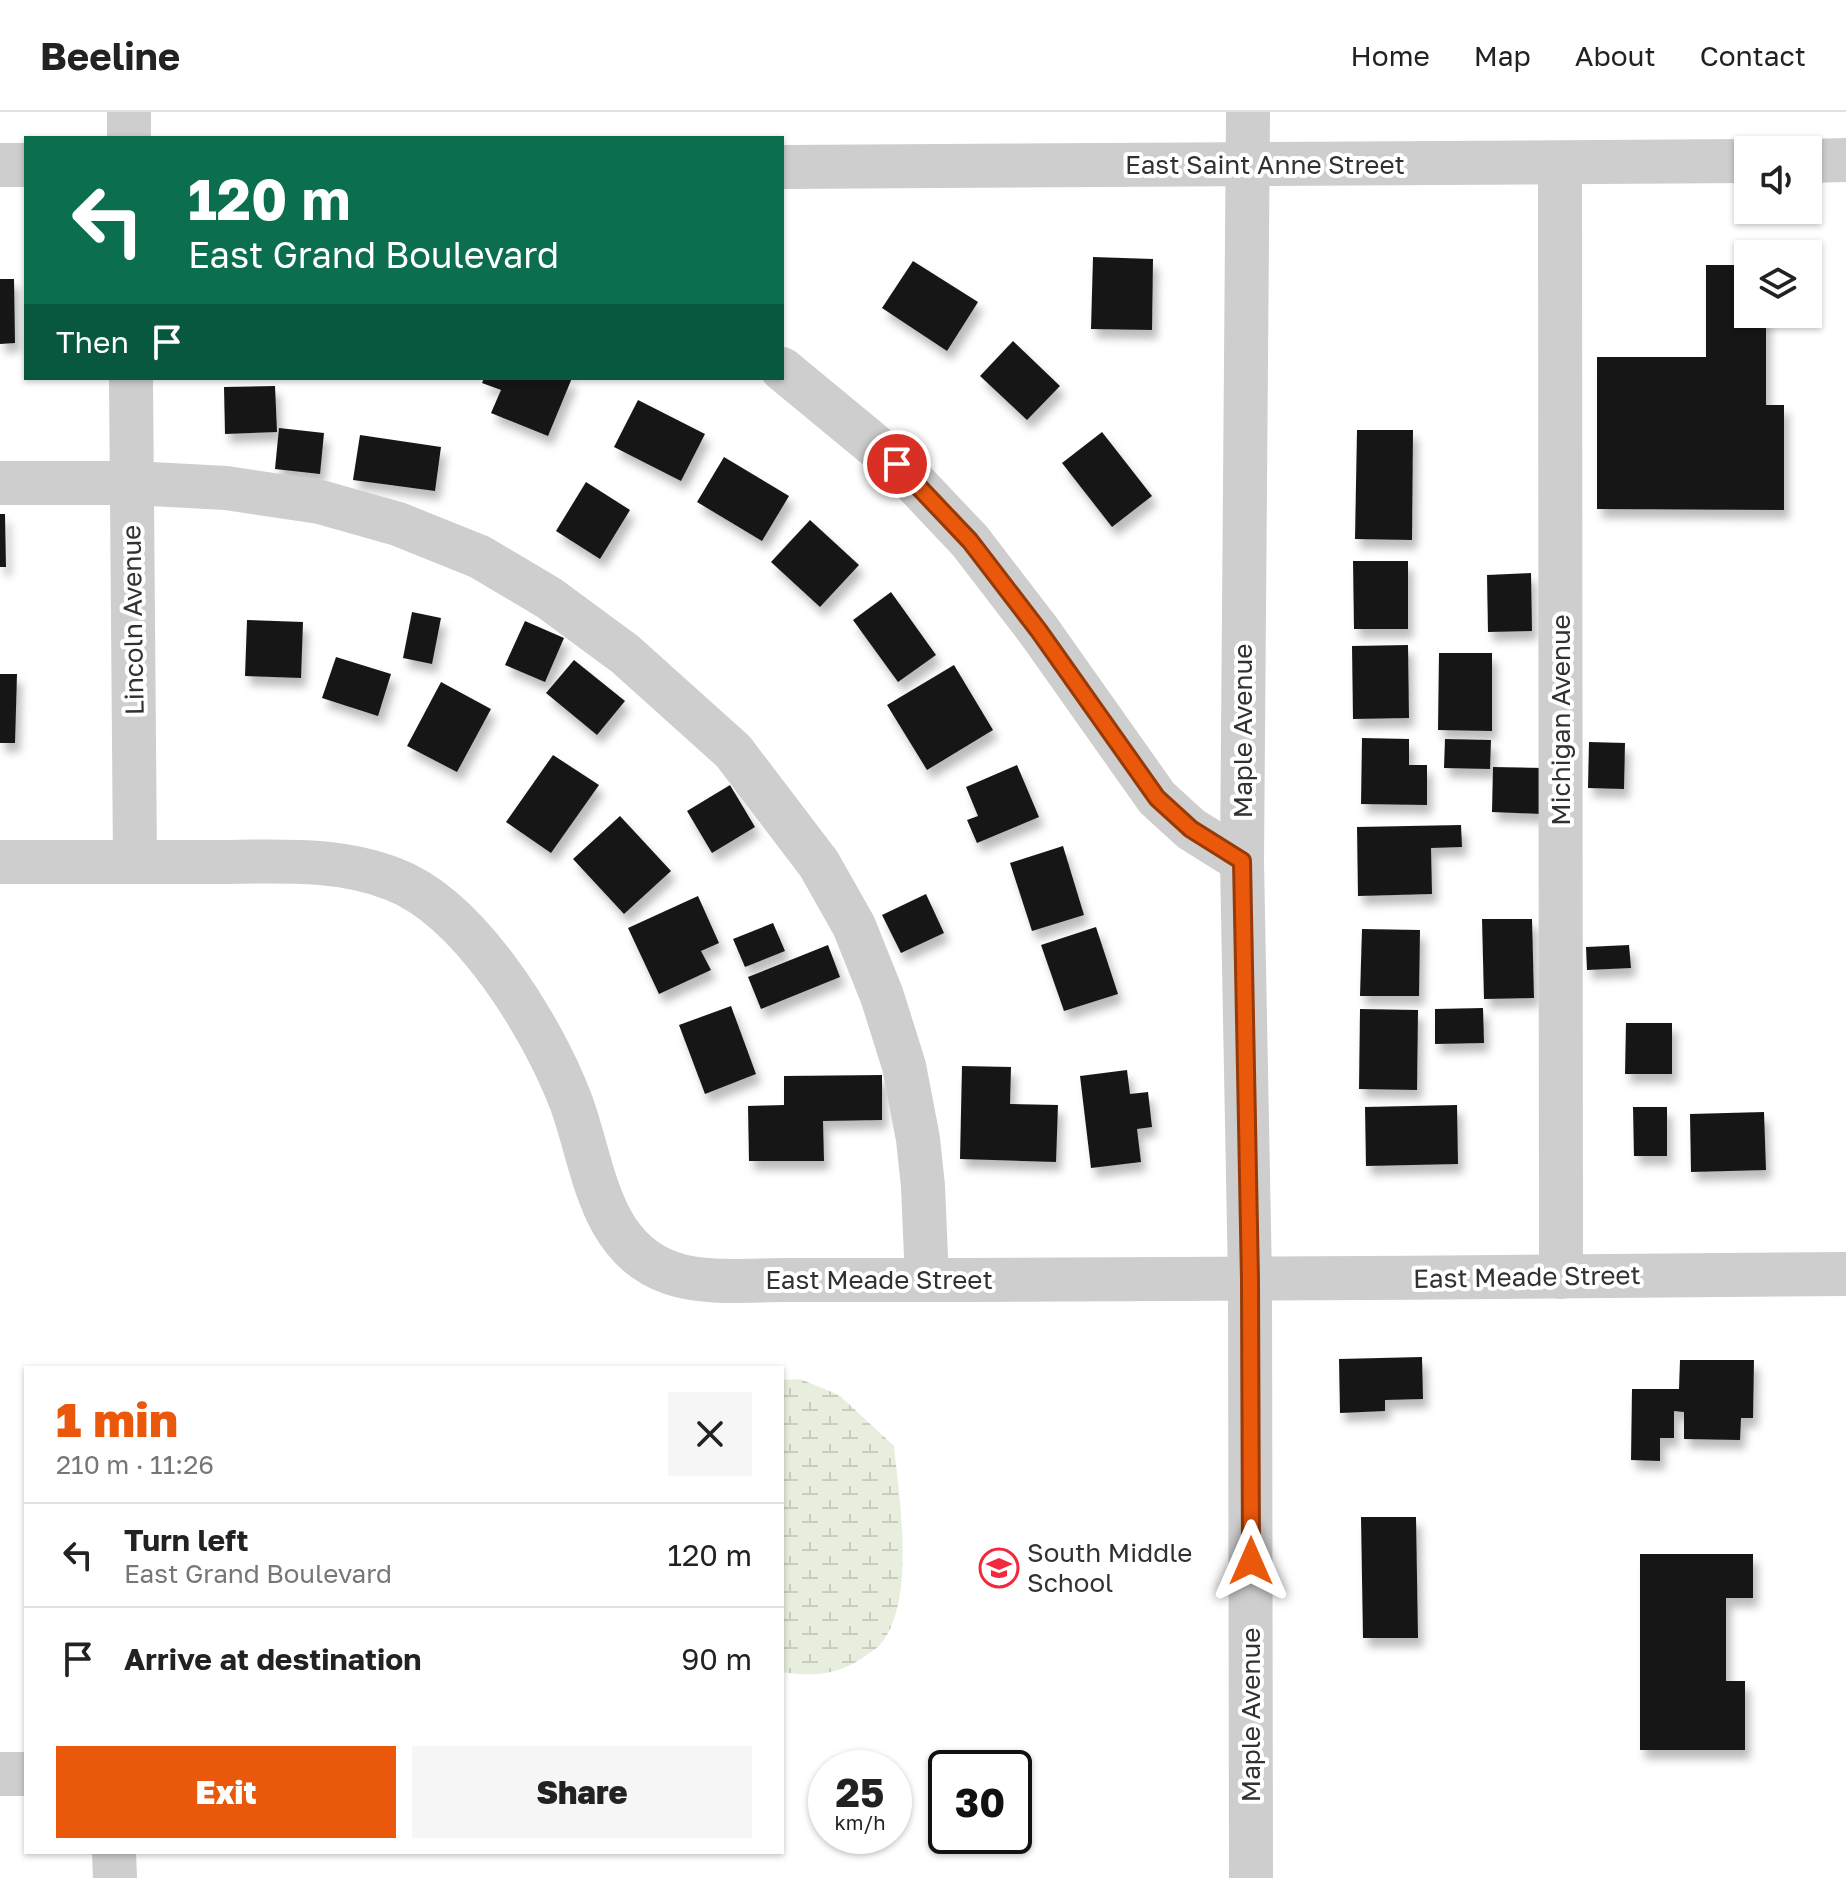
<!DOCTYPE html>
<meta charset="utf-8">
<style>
:root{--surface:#fff;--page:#f6f6f6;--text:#222;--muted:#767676;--line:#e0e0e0;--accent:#ea580c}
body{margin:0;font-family:"Golos Text",sans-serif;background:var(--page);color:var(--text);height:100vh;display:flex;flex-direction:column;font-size:30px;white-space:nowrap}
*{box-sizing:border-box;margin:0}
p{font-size:26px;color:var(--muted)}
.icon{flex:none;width:44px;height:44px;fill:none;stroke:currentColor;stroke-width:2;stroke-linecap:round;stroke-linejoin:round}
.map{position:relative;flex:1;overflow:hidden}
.drawer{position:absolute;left:24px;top:1254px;width:760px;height:488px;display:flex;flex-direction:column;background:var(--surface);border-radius:0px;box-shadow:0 2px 6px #0004}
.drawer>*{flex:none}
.top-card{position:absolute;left:24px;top:24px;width:760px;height:244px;border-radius:0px;box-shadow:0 2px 6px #0004;background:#0b6e4f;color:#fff;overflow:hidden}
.buttons{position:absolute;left:1734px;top:24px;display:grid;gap:16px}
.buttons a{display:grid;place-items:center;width:88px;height:88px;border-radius:0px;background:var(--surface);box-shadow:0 2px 6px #0004;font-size:40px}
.speed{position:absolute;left:808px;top:1638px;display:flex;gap:16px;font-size:40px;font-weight:700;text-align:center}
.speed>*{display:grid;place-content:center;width:104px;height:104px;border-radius:50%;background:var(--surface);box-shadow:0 2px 6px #0004;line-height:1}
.speed small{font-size:20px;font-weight:400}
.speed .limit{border:4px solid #111;border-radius:12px;background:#fff;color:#111}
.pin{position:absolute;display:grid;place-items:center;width:68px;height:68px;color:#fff;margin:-34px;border:4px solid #fff;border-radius:50%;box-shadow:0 2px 8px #0007}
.me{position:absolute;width:88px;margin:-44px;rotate:0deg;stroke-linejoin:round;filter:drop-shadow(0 0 6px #0008)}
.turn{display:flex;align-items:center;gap:28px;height:168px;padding:0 32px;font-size:36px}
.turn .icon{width:104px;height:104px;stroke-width:2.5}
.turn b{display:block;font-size:56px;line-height:68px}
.then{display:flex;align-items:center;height:76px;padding:0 32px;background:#0003;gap:16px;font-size:30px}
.round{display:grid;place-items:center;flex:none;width:84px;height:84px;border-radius:0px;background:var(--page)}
.overview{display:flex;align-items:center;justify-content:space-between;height:136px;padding:0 32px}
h1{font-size:48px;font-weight:800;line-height:60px;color:var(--accent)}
.action{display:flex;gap:16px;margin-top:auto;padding:16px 32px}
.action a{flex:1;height:92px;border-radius:0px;background:var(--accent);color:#fff;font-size:32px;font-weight:800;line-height:92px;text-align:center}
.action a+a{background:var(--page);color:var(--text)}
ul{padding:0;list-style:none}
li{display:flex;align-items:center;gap:24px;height:104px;padding:0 32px;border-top:2px solid var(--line)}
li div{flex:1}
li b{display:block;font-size:30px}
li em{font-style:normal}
header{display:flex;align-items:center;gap:48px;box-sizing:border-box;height:112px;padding:0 40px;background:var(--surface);border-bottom:2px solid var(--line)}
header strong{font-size:38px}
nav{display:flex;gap:44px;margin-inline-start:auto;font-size:28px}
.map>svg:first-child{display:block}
</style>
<header>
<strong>Beeline</strong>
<nav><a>Home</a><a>Map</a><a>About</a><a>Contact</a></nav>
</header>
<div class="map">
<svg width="1846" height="1766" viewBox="0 0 1846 1766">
<defs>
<pattern id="wetland-marsh" width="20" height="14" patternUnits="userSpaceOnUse" patternTransform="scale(2)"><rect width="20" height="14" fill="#e7eede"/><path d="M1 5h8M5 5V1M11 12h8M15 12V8" fill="none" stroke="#c7cdbf"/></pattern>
<filter id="shadow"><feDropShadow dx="5" dy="9" stdDeviation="4" flood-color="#0004"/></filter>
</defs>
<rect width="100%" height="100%" fill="#fff"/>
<path fill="url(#wetland-marsh)" d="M800,1267l39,16 55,51c5,52 23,158 -15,200 -4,4 -10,7 -15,11 -26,18 -51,20 -82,15v-292z"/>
<g fill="#181818" filter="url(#shadow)">
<path d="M1093,145l60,2 -1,71 -61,-1z"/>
<path d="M913,149l65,41 -31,49 -65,-43z"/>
<path d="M1706,153h42v49h18v91h18v105l-187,-1v-152h109z"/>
<path d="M0,167h14l1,64 -15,1z"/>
<path d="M1013,229l47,45 -33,34 -47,-44z"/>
<path d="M484,266h88l-24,58 -57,-23 10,-23 -19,-7z"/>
<path d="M275,274l2,46 -52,2 -1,-47z"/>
<path d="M638,288l67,34 -24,47 -67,-34z"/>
<path d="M279,316l45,5 -4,41 -45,-5z"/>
<path d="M1357,318h56l-1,110 -57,-1z"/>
<path d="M1102,320l50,64 -40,31 -50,-64z"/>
<path d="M360,323l81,12 -6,44 -82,-11z"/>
<path d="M724,345l65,39 -27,45 -65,-39z"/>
<path d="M586,370l44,28 -30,49 -44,-28z"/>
<path d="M0,402h5l1,53h-6z"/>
<path d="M810,408l49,45 -39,42 -49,-45z"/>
<path d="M1353,449h55v68h-54z"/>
<path d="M1531,461l1,58 -44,1 -1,-57z"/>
<path d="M891,480l45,63 -38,27 -45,-62z"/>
<path d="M412,500l29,6 -9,46 -29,-6z"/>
<path d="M247,508l56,2 -2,56 -56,-2z"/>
<path d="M525,509l39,17 -19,44 -40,-17z"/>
<path d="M1408,533l1,73 -56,1 -1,-73z"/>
<path d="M1439,541h53v78l-54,-1z"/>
<path d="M336,545l55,17 -13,42 -56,-18z"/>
<path d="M574,548l51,41 -28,34 -51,-42z"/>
<path d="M954,553l39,65 -66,40 -40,-65z"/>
<path d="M0,562h17l-2,69h-15z"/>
<path d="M441,570l50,27 -34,63 -50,-26z"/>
<path d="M1362,626l47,1v26h18v40l-66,-1z"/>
<path d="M1445,627l46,1 -1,29 -46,-1z"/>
<path d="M1589,630l36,1 -1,46 -36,-1z"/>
<path d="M553,643l46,30 -48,68 -45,-31z"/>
<path d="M1017,653l22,52 -62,26 -10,-23 11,-4 -12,-29z"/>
<path d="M1493,655l50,1 -1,46 -50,-2z"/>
<path d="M730,673l25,42 -43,26 -25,-42z"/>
<path d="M620,704l51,55 -47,43 -51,-55z"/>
<path d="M1461,713l1,22 -31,1 1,46 -74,2 -1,-69z"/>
<path d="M1063,734l21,69 -52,16 -22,-68z"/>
<path d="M926,782l18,39 -43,20 -19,-38z"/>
<path d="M698,784l21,47 -18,8 10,19 -52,24 -31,-66z"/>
<path d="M1482,807h50l2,79 -50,1z"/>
<path d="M773,811l12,28 -40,16 -12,-28z"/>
<path d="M1096,815l22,67 -54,17 -23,-66z"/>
<path d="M1362,817l58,1 -1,66h-59z"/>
<path d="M828,833l12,32 -79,32 -13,-32z"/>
<path d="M1629,833l2,23 -44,2 -1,-23z"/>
<path d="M731,894l25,68 -51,20 -26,-69z"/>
<path d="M1483,896l1,35 -49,1v-35z"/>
<path d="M1360,897l58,1 -1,80 -58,-1z"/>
<path d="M1626,911h46v51h-47z"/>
<path d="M962,954l49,1 -1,37 48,1 -2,57 -96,-3z"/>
<path d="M1127,958l3,24 18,-2 4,35 -15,2 4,33 -50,6 -11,-92z"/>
<path d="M882,963v45l-59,1 1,40h-75l-1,-55 36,-1v-29z"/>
<path d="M1457,993l1,59 -92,2 -1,-59z"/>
<path d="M1633,995h34v49h-33z"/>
<path d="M1764,1000l2,58 -75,2 -1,-58z"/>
<path d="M1422,1245l1,42 -38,1v11l-45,2 -1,-54z"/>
<path d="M1680,1248h74l-1,58h-12l-1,22 -56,-1v-27l-10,-1v27h-14v23l-29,-1 1,-71h47z"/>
<path d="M1361,1405h55l2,121h-55z"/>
<path d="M1640,1442h113v44h-27v83h19v69h-105z"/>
</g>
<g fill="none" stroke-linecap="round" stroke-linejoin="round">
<g stroke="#cecece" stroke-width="44">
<path d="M129,0v26"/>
<path d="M1248,0l-6,749 8,419 1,598"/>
<path d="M1808,49l38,-1"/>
<path d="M1560,51l1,1114"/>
<path d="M0,53h26"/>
<path d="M782,55l966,-6"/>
<path d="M782,257l115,95 73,77 69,90 118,167 34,31 51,32"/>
<path d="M131,266l4,484"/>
<path d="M0,371h132l94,5 94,14 78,22 82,33 69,41 76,56 108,97 86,113 35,62 28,70 22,70 14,73 5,47 4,94"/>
<path d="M0,750c69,0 139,0 208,0 62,0 127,-6 185,17 77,29 150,149 178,223 23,62 27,146 100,171 35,12 78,7 114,7 62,0 125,0 187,0 291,-1 583,-3 874,-6"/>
<path d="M0,1662h26"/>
<path d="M114,1740l1,26"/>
</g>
</g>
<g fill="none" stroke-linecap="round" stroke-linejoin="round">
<defs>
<path id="route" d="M897,352l73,77 69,90 118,167 34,31 51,32 8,419 1,281"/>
</defs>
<use href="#route" stroke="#983908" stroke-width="20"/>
<use href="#route" stroke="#ea580c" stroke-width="14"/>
</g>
<defs>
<symbol id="school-ring" viewBox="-11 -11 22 22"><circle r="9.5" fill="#fff" stroke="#f2283d" stroke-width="1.5"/><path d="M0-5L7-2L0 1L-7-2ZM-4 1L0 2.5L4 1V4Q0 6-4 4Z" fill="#f2283d"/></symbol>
</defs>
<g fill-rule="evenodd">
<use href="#school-ring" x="977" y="1434" width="44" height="44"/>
</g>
<g text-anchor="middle" stroke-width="8" stroke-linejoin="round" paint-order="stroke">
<g font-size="26" fill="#313131" stroke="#fff">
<text x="1265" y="62">East Saint Anne Street</text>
<text transform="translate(133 508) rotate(-91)" y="9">Lincoln Avenue</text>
<text transform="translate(1561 608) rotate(-90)" y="9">Michigan Avenue</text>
<text transform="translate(1243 619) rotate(-90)" y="9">Maple Avenue</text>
<text transform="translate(1527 1165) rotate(-1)" y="9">East Meade Street</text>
<text x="879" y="1177">East Meade Street</text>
<text transform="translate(1251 1603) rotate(-90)" y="9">Maple Avenue</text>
</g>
<g font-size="26" fill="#313131" stroke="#fff" text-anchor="start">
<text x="1027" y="1450">South Middle<tspan x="1027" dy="30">School</tspan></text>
</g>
</g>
</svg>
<div class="buttons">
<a><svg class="icon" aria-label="sound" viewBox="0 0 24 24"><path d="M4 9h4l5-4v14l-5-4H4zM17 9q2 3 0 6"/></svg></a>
<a><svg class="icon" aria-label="layers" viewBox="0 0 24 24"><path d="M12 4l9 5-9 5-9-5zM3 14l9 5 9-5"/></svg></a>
</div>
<div class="speed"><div>25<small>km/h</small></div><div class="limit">30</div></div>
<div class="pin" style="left:897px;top:352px;background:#d93025"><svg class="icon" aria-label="arrive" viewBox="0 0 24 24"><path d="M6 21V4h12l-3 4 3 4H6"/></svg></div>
<svg class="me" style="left:1251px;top:1449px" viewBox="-20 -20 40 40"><path d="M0-17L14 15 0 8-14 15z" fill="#ea580c" stroke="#fff" stroke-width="4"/></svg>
<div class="top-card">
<div class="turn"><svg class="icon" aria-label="left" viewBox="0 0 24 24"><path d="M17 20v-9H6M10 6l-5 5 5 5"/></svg><div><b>120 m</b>East Grand Boulevard</div></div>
<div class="then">Then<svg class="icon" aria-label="arrive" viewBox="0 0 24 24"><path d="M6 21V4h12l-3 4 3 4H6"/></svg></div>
</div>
<section class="drawer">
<div class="overview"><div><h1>1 min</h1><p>210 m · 11:26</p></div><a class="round"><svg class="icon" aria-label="close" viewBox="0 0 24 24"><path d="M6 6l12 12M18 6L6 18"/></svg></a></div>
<ul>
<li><svg class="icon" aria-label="left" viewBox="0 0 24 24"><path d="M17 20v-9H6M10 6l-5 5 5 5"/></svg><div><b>Turn left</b><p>East Grand Boulevard</p></div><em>120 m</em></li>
<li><svg class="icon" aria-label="arrive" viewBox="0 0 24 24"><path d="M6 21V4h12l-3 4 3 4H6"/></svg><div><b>Arrive at destination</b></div><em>90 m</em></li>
</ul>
<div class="action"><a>Exit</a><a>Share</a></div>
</section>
</div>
